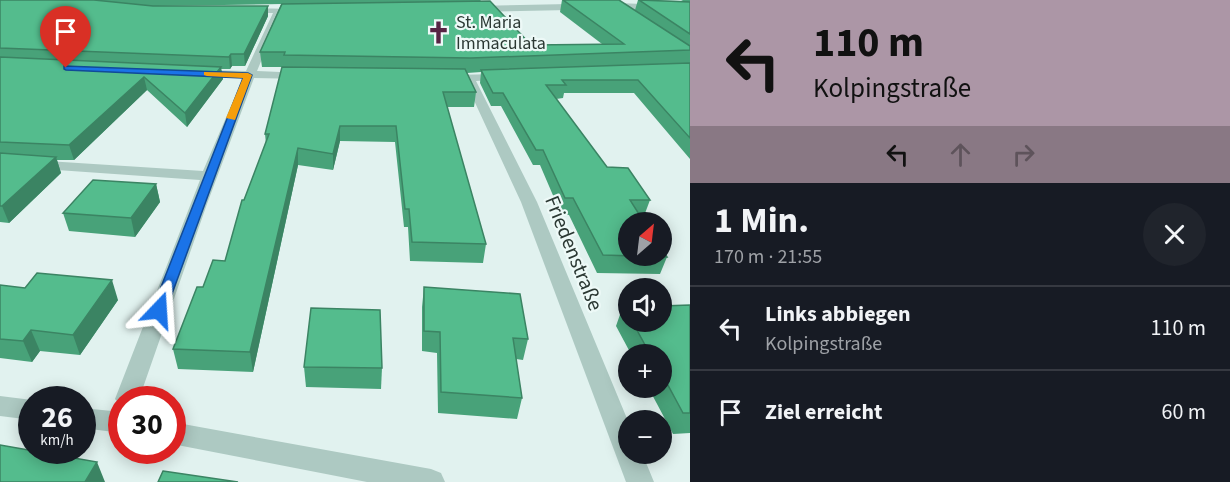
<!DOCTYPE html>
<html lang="de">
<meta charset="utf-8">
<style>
:root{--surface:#171b24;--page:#20242c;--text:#f1f3f6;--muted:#9ea1a6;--line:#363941}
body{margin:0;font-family:"Source Sans 3",sans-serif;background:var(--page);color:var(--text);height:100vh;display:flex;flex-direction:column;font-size:22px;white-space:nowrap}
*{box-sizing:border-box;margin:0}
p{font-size:20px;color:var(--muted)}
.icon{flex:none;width:33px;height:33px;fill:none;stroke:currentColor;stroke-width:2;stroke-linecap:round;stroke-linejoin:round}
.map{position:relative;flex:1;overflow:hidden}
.sheet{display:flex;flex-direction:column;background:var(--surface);width:540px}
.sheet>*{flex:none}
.banner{background:#ac96a6;color:#111;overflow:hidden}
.needle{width:39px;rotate:28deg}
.buttons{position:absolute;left:618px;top:212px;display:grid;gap:12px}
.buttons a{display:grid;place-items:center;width:54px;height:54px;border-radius:50%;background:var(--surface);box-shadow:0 3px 15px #0003;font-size:30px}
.speed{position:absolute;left:18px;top:386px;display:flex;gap:12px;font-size:30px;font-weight:700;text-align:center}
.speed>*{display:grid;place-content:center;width:78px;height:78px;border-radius:50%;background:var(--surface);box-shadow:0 3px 15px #0003;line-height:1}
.speed small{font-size:15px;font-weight:400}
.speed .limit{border:9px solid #d22;background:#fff;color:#111}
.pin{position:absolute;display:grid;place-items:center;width:51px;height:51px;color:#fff;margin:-62px -26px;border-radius:50% 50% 50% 0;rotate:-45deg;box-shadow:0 0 6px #0007}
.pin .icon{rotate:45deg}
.me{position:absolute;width:66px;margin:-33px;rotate:20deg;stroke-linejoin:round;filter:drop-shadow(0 0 4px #0008)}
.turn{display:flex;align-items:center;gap:21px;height:126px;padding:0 24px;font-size:27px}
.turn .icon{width:78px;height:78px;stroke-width:2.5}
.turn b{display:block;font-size:42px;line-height:51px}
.lanes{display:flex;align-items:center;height:57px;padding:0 24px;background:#0003;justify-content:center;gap:30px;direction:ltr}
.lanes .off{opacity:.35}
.round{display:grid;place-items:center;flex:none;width:63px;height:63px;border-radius:32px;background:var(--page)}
.headline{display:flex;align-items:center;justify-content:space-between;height:102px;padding:0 24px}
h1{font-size:36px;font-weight:700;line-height:45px}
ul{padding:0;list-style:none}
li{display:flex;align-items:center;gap:18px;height:84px;padding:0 24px;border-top:2px solid var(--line)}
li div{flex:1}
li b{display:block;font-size:22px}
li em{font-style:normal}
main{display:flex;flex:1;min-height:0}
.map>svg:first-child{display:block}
</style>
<main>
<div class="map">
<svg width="690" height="482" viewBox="0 0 690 482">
<rect width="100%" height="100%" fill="#e1f2ef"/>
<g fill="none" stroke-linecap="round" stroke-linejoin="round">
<g fill="#adc9c2" fill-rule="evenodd">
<path d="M618,3l72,3v6l-72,-3 -145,3 -4,-3 4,-3z"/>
<path d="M242,8l62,1v4l-3,1 -20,-1 -24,58 47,2 6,3 -6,3 -50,-1 -47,126 -68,195h-17v8l-7,-8 85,-219 -200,-14v-8l203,13 40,-93 -46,-2 -6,-3 6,-3 49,1 27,-58h-28l-3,-1z"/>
<path d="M505,74l6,3 -2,2 -33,2 61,121 91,219v32h14l12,29h-28l-105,-280 -56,-121h-19l-6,-3 6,-3z"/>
<path d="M0,396l32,4v20l-32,-4z"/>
<path d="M82,408l40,4v21l-40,-5z"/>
<path d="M172,422l259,47 10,4 4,9h-78l-195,-38z"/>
</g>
</g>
<g fill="#48a279">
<path d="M0,0h480l51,45 71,-1 -42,-32 2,-12 73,10 3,-10 45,1 -2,-1h9v159l-56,-66h-70l-1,5 -7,1 51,68 43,33 -6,16h-3l26,41 -7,17 -63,-1 -28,-58 -8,-1 -21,-49h-7l-32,-59h-10l-11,-23 1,-11 -14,1 9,19 -2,15h-27l39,137 -3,19 -73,-2 -2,-34h-4l-9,-85 -55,-1 -7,29 -35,-5 -45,207 -75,-3 -5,-20 30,-62 22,-26 19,-61 22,-56 -1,-10 20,-67h-23l-2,-15 21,-48 -124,2h111v10l-23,50h-13l-2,3h-9l2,10 -36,48 -40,-37 -73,70h-17l4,13 -52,50 -9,-1z"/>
<path d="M156,184l4,18 -25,35 -66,-6 -6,-18z"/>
<path d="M0,285l118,15 -38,55 -40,-4 -8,11 -32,-4z"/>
<path d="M424,287l104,52 -5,21 -7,-1 6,39 -5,21 -79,-6 -1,-60 -15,-2v-44z"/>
<path d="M690,305v128l-17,1 -25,-47h14v-33h-31l-15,-28 7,-20h5v15h34z"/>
<path d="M304,367l78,1 -1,21 -75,-2z"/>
</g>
<g fill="#3b8463">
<path d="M268,6v10l-23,50 -1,-12z"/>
<path d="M231,54l1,12 -2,3 -1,-12z"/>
<path d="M221,67l2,12 -36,48 -2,-14z"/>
<path d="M144,77l3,13 -73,70 -5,-15z"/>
<path d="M340,126v15l-7,29v-16z"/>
<path d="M298,148v17l-45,207 -3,-20z"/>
<path d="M56,157l5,16 -52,50 -7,-17z"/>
<path d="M156,184l4,18 -25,35 -4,-19z"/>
<path d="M112,280l6,20 -38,55 -7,-20z"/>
<path d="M31,330l9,21 -8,11 -9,-21z"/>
<path d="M97,462l8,20h-20z"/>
</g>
<g fill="#54bc8d" stroke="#3b8463" stroke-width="1.5">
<path d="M0,0h94l59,6h115l-24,48h-13l-2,3 -229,-9z"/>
<path d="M563,0h56l71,46v4l-219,8 -187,-3 1,-3h-25l22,-48 208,-3 41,44 93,-1z"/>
<path d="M639,0l51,2v32z"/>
<path d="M0,57l221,10 -36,46 -41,-36 -75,68 -69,-3z"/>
<path d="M690,63v75l-52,-58h-76l4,5h-20l61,82 21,1 22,32h-20l14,22h-16v33h34v-6l5,8 -64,-2 -30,-57h-8l-22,-48h-7l-33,-57h-10l-12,-23z"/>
<path d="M282,67l183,2 11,23h-33l43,152 -74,-2 -3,-33h-4l-9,-83h-56l-7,28 -35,-6 -48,204 -77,-3 24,-62h6l10,-27 12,1 17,-61h2l25,-66h-4z"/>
<path d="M0,153l56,4 -54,49h-2z"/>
<path d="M93,180l63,4 -25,34 -68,-5z"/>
<path d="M37,273l75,7 -39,55 -42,-5 -8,11 -23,-2v-54l25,3z"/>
<path d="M424,287l96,7 8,45 -15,-1 9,60 -81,-6 -1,-60 -16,-1z"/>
<path d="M690,305v108h-7l-21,-39v-20h-12l-18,-33h30v-15z"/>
<path d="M623,306h5v9z"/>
<path d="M311,308l69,2 2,58 -78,-1z"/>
<path d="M0,445l97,17 -12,20h-85z"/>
<path d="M163,471l75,11h-80z"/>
</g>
<path fill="#1a73e8" stroke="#114b97" stroke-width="1.5" d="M64,66l184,7 4,2 -87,238h-11l-2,-3 91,-232 -177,-8 -2,-1z"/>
<path fill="#f59e0b" d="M204,72l44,1 4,2 -17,45 -9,-2 17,-40 -36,-2 -3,-1z"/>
<defs>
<symbol id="church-bare" viewBox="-9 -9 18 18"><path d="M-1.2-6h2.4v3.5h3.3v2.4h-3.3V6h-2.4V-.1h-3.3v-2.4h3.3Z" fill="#572444" stroke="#edf9f7" stroke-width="2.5" paint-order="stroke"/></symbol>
</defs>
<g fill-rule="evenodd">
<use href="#church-bare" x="422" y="16" width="33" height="33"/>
</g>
<g text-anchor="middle" stroke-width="4.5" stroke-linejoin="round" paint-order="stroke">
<g font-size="18" fill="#2b3833" stroke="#edf9f7" text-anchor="start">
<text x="456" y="28">St. Maria<tspan x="456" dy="21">Immaculata</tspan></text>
</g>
<g font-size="21" fill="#2b3833" stroke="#edf9f7">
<text transform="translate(574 253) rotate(68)" y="7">Friedenstraße</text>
</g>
</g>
</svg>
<div class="buttons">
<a><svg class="needle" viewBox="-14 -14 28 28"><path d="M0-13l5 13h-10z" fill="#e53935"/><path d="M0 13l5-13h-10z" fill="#9ea1a6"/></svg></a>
<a><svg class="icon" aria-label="sound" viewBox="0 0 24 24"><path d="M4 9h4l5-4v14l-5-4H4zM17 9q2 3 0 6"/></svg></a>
<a>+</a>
<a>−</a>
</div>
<div class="speed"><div>26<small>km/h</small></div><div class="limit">30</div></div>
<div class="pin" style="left:66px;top:68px;background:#d93025"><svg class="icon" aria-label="arrive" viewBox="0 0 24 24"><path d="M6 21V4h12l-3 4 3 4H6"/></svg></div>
<svg class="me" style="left:159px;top:310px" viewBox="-20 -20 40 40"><path d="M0-17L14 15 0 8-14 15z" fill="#1a73e8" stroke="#fff" stroke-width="4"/></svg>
</div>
<section class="sheet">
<div class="banner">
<div class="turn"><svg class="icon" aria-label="left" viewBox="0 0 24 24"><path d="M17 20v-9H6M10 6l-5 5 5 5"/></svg><div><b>110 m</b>Kolpingstraße</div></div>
<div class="lanes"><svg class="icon" aria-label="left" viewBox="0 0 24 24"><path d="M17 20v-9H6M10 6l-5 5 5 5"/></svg><svg class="icon off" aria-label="ahead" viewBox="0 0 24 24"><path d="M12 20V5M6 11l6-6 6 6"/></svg><svg class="icon off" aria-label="right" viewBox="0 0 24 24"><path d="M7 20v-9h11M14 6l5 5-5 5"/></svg></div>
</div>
<div class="headline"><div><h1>1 Min.</h1><p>170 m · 21:55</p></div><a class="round"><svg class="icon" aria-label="close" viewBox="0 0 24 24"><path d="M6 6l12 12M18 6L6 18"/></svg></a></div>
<ul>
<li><svg class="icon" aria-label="left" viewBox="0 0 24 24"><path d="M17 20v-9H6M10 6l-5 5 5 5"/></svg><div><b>Links abbiegen</b><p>Kolpingstraße</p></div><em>110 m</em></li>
<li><svg class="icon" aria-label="arrive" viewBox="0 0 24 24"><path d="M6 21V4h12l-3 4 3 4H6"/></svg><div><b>Ziel erreicht</b></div><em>60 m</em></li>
</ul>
</section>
</main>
